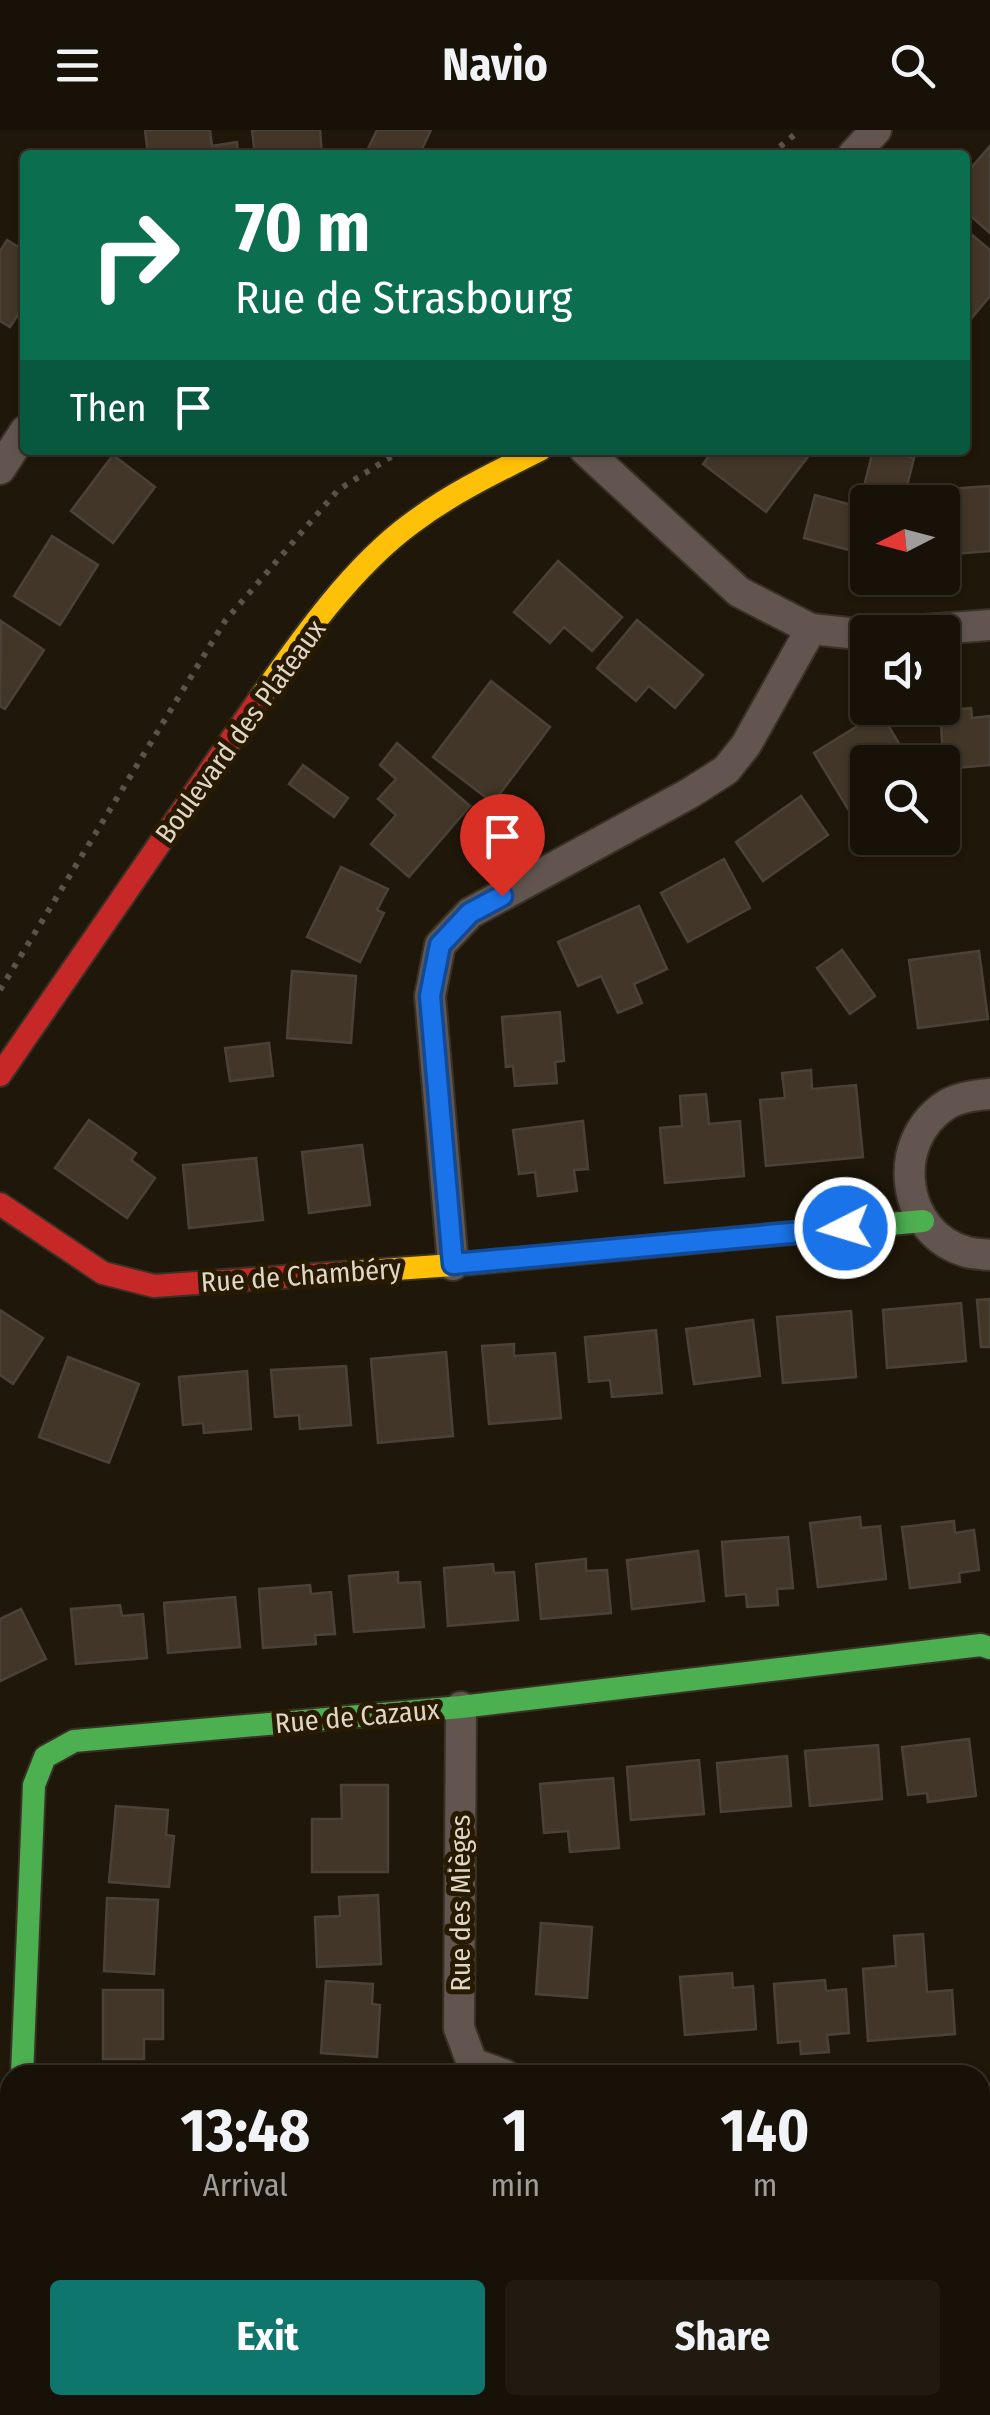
<!DOCTYPE html>
<meta charset="utf-8">
<style>
:root{--surface:#171107;--page:#201a11;--text:#f1f3f6;--muted:#9e9d9b;--line:#363128;--accent:#0f766e}
body{margin:0;font-family:"Fira Sans Condensed",sans-serif;background:var(--page);color:var(--text);height:100vh;display:flex;flex-direction:column;font-size:38px;white-space:nowrap}
*{box-sizing:border-box;margin:0}
p{font-size:32px;color:var(--muted)}
.icon{flex:none;width:55px;height:55px;fill:none;stroke:currentColor;stroke-width:2;stroke-linecap:round;stroke-linejoin:round}
.map{position:relative;flex:1;overflow:hidden}
.drawer{position:absolute;left:0px;top:1935px;width:990px;height:350px;display:flex;flex-direction:column;background:var(--surface);border-radius:30px 30px 0 0;box-shadow:0 2px 8px #0004,0 0 0 2px var(--line)}
.drawer>*{flex:none}
.banner{position:absolute;left:20px;top:20px;width:950px;height:305px;border-radius:10px;box-shadow:0 2px 8px #0004,0 0 0 2px var(--line);background:#0b6e4f;color:#fff;overflow:hidden}
.needle{width:65px;rotate:264deg}
.buttons{position:absolute;left:850px;top:355px;display:grid;gap:20px}
.buttons a{display:grid;place-items:center;width:110px;height:110px;border-radius:10px;background:var(--surface);box-shadow:0 2px 8px #0004,0 0 0 2px var(--line);font-size:50px}
.pin{position:absolute;display:grid;place-items:center;width:85px;height:85px;color:#fff;margin:-102px -42px;border-radius:50% 50% 50% 0;rotate:-45deg;box-shadow:0 0 10px #0007}
.pin .icon{rotate:45deg}
.me{position:absolute;width:110px;margin:-55px;rotate:265deg;stroke-linejoin:round;filter:drop-shadow(0 0 8px #0008)}
.turn{display:flex;align-items:center;gap:35px;height:210px;padding:0 50px;font-size:45px}
.turn .icon{width:130px;height:130px;stroke-width:2.5}
.turn b{display:block;font-size:70px;line-height:85px}
.then{display:flex;align-items:center;height:95px;padding:0 50px;background:#0003;gap:20px;font-size:38px}
.eta{display:flex;justify-content:space-evenly;align-items:center;height:170px;text-align:center}
.eta b{font-size:60px;font-weight:700;line-height:70px}
.primary-button{display:flex;gap:20px;margin-top:auto;padding:20px 50px}
.primary-button a{flex:1;height:115px;border-radius:10px;background:var(--accent);color:#fff;font-size:40px;font-weight:700;line-height:115px;text-align:center}
.primary-button a+a{background:var(--page);color:var(--text)}
header{display:flex;justify-content:space-between;align-items:center;height:130px;padding:0 50px;background:var(--surface);font-size:45px;font-weight:700}
.map>svg:first-child{display:block}
</style>
<header><svg class="icon" aria-label="menu" viewBox="0 0 24 24"><path d="M4 6h16M4 12h16M4 18h16"/></svg>Navio<svg class="icon" aria-label="search" viewBox="0 0 24 24"><circle cx="10" cy="10" r="6"/><path d="M15 15l6 6"/></svg></header>
<div class="map">
<svg width="990" height="2285" viewBox="0 0 990 2285">
<rect width="100%" height="100%" fill="#1f1709"/>
<g fill="#423628" stroke="#4a4238" stroke-width="2.5">
<path d="M145,0h65l2,16 25,-4 1,13h-90z"/>
<path d="M252,0h68l2,25h-67z"/>
<path d="M377,0h54l-9,19 14,6h-71z"/>
<path d="M990,16v87l-25,-22v-36z"/>
<path d="M965,99l25,21v46l-25,30z"/>
<path d="M7,110l18,11v53l-15,23 -10,-6v-70z"/>
<path d="M713,320h100l-47,62 -63,-48z"/>
<path d="M873,320h11l30,8 -11,44h-35v53l-64,-17 11,-43 44,12z"/>
<path d="M113,325l42,32 -42,56 -42,-32z"/>
<path d="M990,356v65l-48,4v-53h-5l-1,-12z"/>
<path d="M52,406l46,29 -38,60 -46,-29z"/>
<path d="M558,431l64,56 -30,34 -28,-24 -14,16 -36,-31z"/>
<path d="M637,490l66,55 -28,33 -26,-22 -13,15 -39,-33z"/>
<path d="M1,491l43,29 -39,59 -5,-3z"/>
<path d="M491,551l59,46 -57,76 -60,-46z"/>
<path d="M971,578l1,10 18,-2v49l-46,4 -4,-58z"/>
<path d="M880,582l29,48 -4,2h-37v47l-15,8 -39,-64z"/>
<path d="M397,613l73,63 -61,71 -38,-33 25,-29 -18,-16 18,-20 -16,-14z"/>
<path d="M303,635l45,33 -14,19 -45,-33z"/>
<path d="M801,666l27,39 -65,46 -27,-39z"/>
<path d="M724,729l26,49 -62,34 -27,-49z"/>
<path d="M341,737l47,22 -11,21 7,3 -24,49 -53,-25z"/>
<path d="M639,776l28,63 -33,15 8,19 -24,10 -17,-37 -23,10 -20,-44z"/>
<path d="M842,820l33,46 -25,18 -33,-46z"/>
<path d="M979,821l9,68 -70,9 -9,-68z"/>
<path d="M292,841l64,5 -5,67 -64,-5z"/>
<path d="M560,882l4,49 -9,1 2,21 -42,3 -2,-20 -7,1 -4,-50z"/>
<path d="M269,913l4,33 -43,5 -5,-33z"/>
<path d="M811,940l1,19 44,-4 7,72 -97,9 -6,-66 25,-2 -3,-25z"/>
<path d="M706,964l3,30 31,-3 4,55 -79,7 -5,-55 22,-2 -2,-30z"/>
<path d="M89,990l47,33 -5,7 24,18 -28,40 -72,-50z"/>
<path d="M583,991l5,48 -14,1 3,21 -39,5 -3,-24 -16,2 -6,-44z"/>
<path d="M362,1015l8,60 -61,8 -7,-61z"/>
<path d="M256,1028l7,62 -74,8 -6,-63z"/>
<path d="M990,1169v48h-9l-4,-47z"/>
<path d="M961,1173l5,58 -79,7 -4,-58z"/>
<path d="M0,1180l43,28 -30,46 -13,-9z"/>
<path d="M851,1181l5,66 -73,6 -6,-66z"/>
<path d="M753,1190l7,56 -66,8 -8,-55z"/>
<path d="M656,1200l6,63 -50,4 -2,-17 -21,2 -4,-45z"/>
<path d="M514,1214v12l41,-3 6,65 -72,6 -7,-78z"/>
<path d="M446,1222l7,84 -75,7 -7,-84z"/>
<path d="M68,1227l71,27 -30,79 -70,-26z"/>
<path d="M346,1236l5,59 -51,4 -1,-14 -24,2 -4,-47z"/>
<path d="M247,1241l4,58 -47,4 -1,-10 -20,2 -4,-48z"/>
<path d="M860,1387l1,11 19,-2 6,53 -68,8 -8,-64z"/>
<path d="M954,1391l1,12 19,-3 5,40 -20,3 1,9 -50,6 -8,-61z"/>
<path d="M788,1407l5,51 -16,1 1,16 -31,2 -1,-13 -20,2 -4,-54z"/>
<path d="M698,1421l6,50 -72,8 -5,-49z"/>
<path d="M586,1429v12l21,-1 4,43 -70,6 -5,-55z"/>
<path d="M493,1434l1,9 20,-1 4,48 -70,6 -4,-58z"/>
<path d="M398,1442v11l22,-1 4,45 -70,5 -5,-56z"/>
<path d="M310,1455l1,9 20,-2 4,42 -20,1 1,9 -53,4 -4,-59z"/>
<path d="M235,1467l5,50 -72,6 -4,-50z"/>
<path d="M120,1475l2,11 21,-2 4,44 -71,6 -5,-55z"/>
<path d="M21,1479l25,50 -46,22v-62z"/>
<path d="M969,1609l7,57 -48,6 -1,-9 -19,2 -6,-48z"/>
<path d="M878,1615l4,54 -72,7 -5,-55z"/>
<path d="M787,1626l4,50 -70,6 -4,-49z"/>
<path d="M699,1630l5,54 -73,6 -4,-53z"/>
<path d="M613,1648l6,70 -49,4 -2,-21 -24,2 -4,-49z"/>
<path d="M341,1655h47v87h-76v-53h30z"/>
<path d="M116,1676l52,4 -2,25 8,1 -5,51 -60,-5z"/>
<path d="M378,1765l3,69 -64,3 -2,-50 25,-1 -1,-19z"/>
<path d="M107,1768l51,2 -4,74 -50,-3z"/>
<path d="M541,1793l51,4 -5,71 -51,-4z"/>
<path d="M923,1804l4,58 25,-2 3,44 -87,7 -5,-72 33,-3 -2,-30z"/>
<path d="M732,1843l1,15 20,-2 3,43 -71,6 -5,-58z"/>
<path d="M825,1850l1,11 20,-2 3,44 -22,2 2,17 -28,2 -1,-13 -22,2 -4,-59z"/>
<path d="M326,1851l47,3 -1,20 8,1 -3,52 -56,-4z"/>
<path d="M103,1860h60v49h-19v20h-41z"/>
<path d="M980,2065h10v59l-10,1z"/>
<path d="M426,2275h73l-2,10h-73z"/>
<path d="M526,2275h71l-2,10h-71z"/>
<path d="M638,2275l48,4v6h-74v-4l24,3z"/>
<path d="M716,2275l65,4 -1,6h-65z"/>
</g>
<g fill="none" stroke-linecap="round" stroke-linejoin="round">
<defs>
<g id="street">
<path d="M853,25l23,-25"/>
<path d="M585,320l154,142 72,37 57,6"/>
<path d="M0,339l25,-38"/>
<path d="M898,502l92,-7"/>
<path d="M990,964c-15,1 -31,3 -44,11 -57,37 -45,129 21,147 7,2 16,2 23,3"/>
<path d="M453,1135l-23,-269 10,-51 30,-32 220,-120 36,-23 20,-25 65,-116"/>
<path d="M461,1577l-2,321 13,35 33,12"/>
<path d="M980,1979l10,-1"/>
<path d="M89,2275l35,10"/>
</g>
<g id="fast">
<path d="M769,1105l154,-14"/>
<path d="M22,1945l12,-290 11,-28 29,-16 387,-34 520,-62 9,3"/>
</g>
<g id="slow">
<path d="M260,568c42,-60 93,-132 152,-175 40,-30 84,-51 128,-73"/>
<path d="M353,1142l100,-7 316,-30"/>
</g>
<g id="jam">
<path d="M0,945l260,-377"/>
<path d="M0,1074l103,69 51,13 199,-14"/>
</g>
</defs>
<use href="#street" stroke="#383125" stroke-width="34"/>
<use href="#fast" stroke="#383125" stroke-width="26"/>
<use href="#slow" stroke="#383125" stroke-width="26"/>
<use href="#jam" stroke="#383125" stroke-width="26"/>
<g stroke="#5b534a" stroke-width="6" stroke-dasharray="5 8" stroke-linecap="butt">
<path d="M770,25l30,-25"/>
<path d="M0,860l225,-369 113,-131 64,-40"/>
</g>
<use href="#street" stroke="#62554f" stroke-width="30"/>
<use href="#fast" stroke="#4caf50" stroke-width="22"/>
<use href="#slow" stroke="#ffc107" stroke-width="22"/>
<use href="#jam" stroke="#c62828" stroke-width="22"/>
</g>
<g fill="none" stroke-linecap="round" stroke-linejoin="round">
<defs>
<path id="route" d="M502,766l-32,17 -30,32 -10,51 23,268 392,-36"/>
</defs>
<use href="#route" stroke="#114b97" stroke-width="25"/>
<use href="#route" stroke="#1a73e8" stroke-width="18"/>
</g>
<g text-anchor="middle" stroke-width="10" stroke-linejoin="round" paint-order="stroke">
<g font-size="28" fill="#dfd6c6" stroke="#281a00">
<text transform="translate(240 601) rotate(-54)" y="10">Boulevard des Plateaux</text>
<text transform="translate(301 1145) rotate(-4)" y="10">Rue de Chambéry</text>
<text transform="translate(357 1586) rotate(-5)" y="10">Rue de Cazaux</text>
<text transform="translate(460 1773) rotate(-90)" y="10">Rue des Mièges</text>
</g>
</g>
</svg>
<div class="buttons">
<a><svg class="needle" viewBox="-14 -14 28 28"><path d="M0-13l5 13h-10z" fill="#e53935"/><path d="M0 13l5-13h-10z" fill="#9e9d9b"/></svg></a>
<a><svg class="icon" aria-label="sound" viewBox="0 0 24 24"><path d="M4 9h4l5-4v14l-5-4H4zM17 9q2 3 0 6"/></svg></a>
<a><svg class="icon" aria-label="search" viewBox="0 0 24 24"><circle cx="10" cy="10" r="6"/><path d="M15 15l6 6"/></svg></a>
</div>
<div class="pin" style="left:502px;top:766px;background:#d93025"><svg class="icon" aria-label="arrive" viewBox="0 0 24 24"><path d="M6 21V4h12l-3 4 3 4H6"/></svg></div>
<svg class="me" style="left:845px;top:1098px" viewBox="-20 -20 40 40"><circle r="17" fill="#1a73e8" stroke="#fff" stroke-width="3"/><path d="M0-11L8 9 0 5-8 9z" fill="#fff"/></svg>
<div class="banner">
<div class="turn"><svg class="icon" aria-label="right" viewBox="0 0 24 24"><path d="M7 20v-9h11M14 6l5 5-5 5"/></svg><div><b>70 m</b>Rue de Strasbourg</div></div>
<div class="then">Then<svg class="icon" aria-label="arrive" viewBox="0 0 24 24"><path d="M6 21V4h12l-3 4 3 4H6"/></svg></div>
</div>
<section class="drawer">
<div class="eta">
<div><b>13:48</b><p>Arrival</p></div>
<div><b>1</b><p>min</p></div>
<div><b>140</b><p>m</p></div>
</div>
<div class="primary-button"><a>Exit</a><a>Share</a></div>
</section>
</div>
